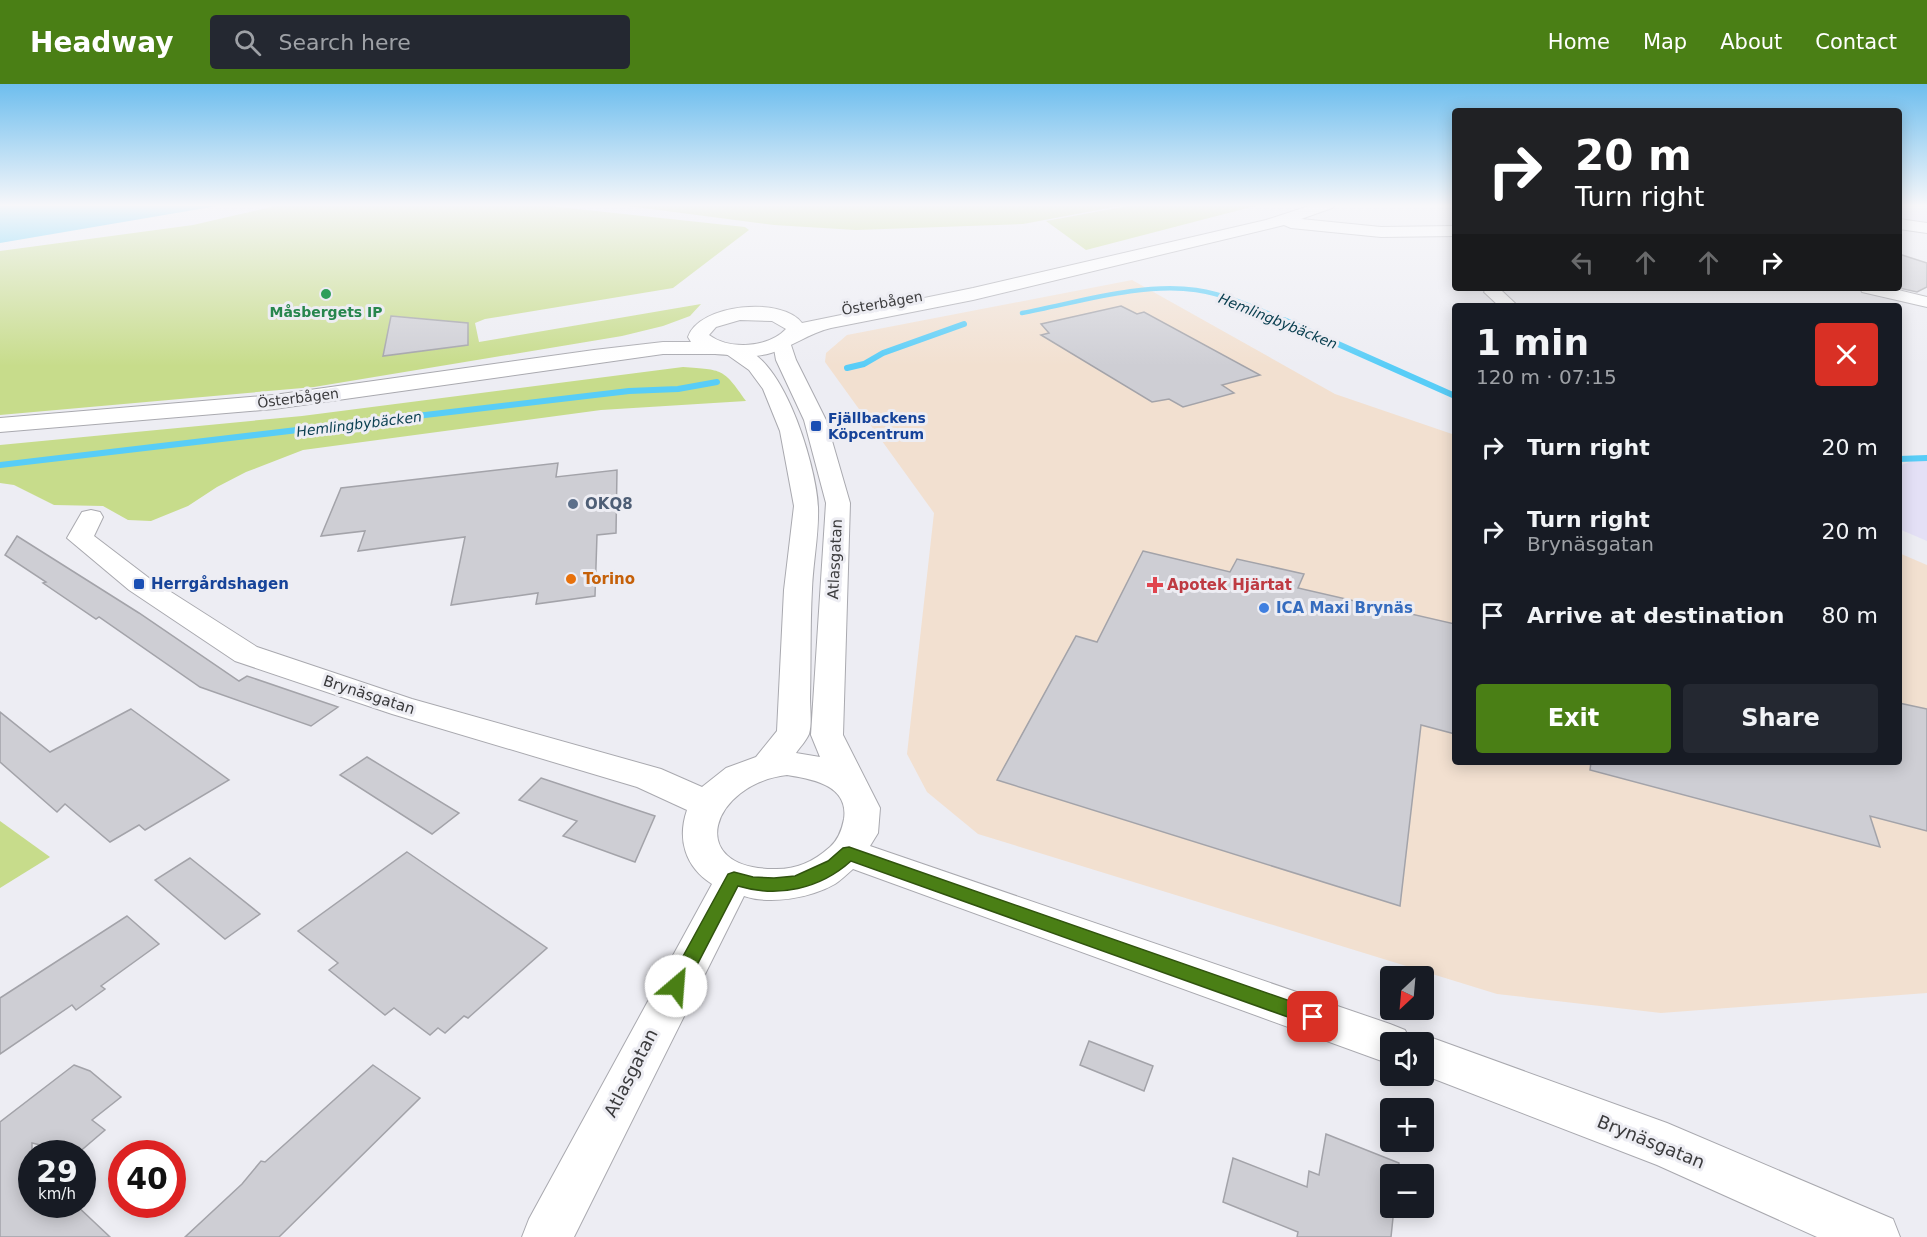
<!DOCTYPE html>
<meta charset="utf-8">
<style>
:root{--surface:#171b24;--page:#242831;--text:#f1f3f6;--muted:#9ea1a6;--accent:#4a7f15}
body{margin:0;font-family:"DejaVu Sans",sans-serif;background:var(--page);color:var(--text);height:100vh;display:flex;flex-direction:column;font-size:22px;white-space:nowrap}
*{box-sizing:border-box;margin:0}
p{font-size:20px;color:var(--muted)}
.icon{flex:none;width:33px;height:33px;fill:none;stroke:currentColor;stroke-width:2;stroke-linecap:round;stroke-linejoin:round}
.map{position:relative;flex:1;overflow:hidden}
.details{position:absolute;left:1452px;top:219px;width:450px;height:462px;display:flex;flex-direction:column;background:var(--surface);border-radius:6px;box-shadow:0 3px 15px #0003}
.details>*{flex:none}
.top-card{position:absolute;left:1452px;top:24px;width:450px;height:183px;border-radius:6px;box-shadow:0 3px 15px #0003;background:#202124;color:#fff;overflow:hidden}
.needle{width:39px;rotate:206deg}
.tools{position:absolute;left:1380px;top:882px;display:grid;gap:12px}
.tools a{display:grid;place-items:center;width:54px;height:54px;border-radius:6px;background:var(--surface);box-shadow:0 3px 15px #0003;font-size:30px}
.speed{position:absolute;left:18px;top:1056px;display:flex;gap:12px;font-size:30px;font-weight:700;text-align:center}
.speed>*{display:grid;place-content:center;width:78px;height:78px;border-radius:50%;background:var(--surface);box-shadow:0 3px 15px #0003;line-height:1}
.speed small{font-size:15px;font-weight:400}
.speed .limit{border:9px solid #d22;background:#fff;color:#111}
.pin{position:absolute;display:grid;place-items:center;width:51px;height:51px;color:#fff;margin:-26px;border-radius:12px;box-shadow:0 3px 9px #0006}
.me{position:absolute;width:66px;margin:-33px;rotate:27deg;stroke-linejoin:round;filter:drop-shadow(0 0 4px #0008)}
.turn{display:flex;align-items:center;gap:21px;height:126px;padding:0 24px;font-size:27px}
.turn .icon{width:78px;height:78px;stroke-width:2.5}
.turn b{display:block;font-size:42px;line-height:51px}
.lanes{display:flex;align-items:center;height:57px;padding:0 24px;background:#0003;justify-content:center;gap:30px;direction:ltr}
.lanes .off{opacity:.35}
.round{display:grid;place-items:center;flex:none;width:63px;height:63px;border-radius:6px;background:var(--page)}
.summary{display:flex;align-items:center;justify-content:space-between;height:102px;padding:0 24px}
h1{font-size:36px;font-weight:700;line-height:45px}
.cta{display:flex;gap:12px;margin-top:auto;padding:12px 24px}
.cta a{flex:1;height:69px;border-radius:6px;background:var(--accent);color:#fff;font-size:24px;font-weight:700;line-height:69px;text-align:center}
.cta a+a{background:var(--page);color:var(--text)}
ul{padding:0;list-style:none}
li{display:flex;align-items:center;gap:18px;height:84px;padding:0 24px}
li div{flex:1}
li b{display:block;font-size:22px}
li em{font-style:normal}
header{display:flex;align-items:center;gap:36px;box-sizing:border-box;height:84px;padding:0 30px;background:var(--accent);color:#fff}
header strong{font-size:28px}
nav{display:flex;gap:33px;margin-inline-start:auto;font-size:21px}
.search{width:420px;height:54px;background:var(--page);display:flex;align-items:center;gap:15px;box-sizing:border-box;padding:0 21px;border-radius:6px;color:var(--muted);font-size:22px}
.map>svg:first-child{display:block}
</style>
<header>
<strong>Headway</strong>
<div class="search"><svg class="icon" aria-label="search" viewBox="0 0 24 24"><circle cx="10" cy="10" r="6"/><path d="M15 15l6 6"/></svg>Search here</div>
<nav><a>Home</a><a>Map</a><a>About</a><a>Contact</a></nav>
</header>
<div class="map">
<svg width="1927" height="1153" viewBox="0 0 1927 1153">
<rect width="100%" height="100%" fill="#ededf3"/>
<path fill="#f2e0d0" d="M1132,196l203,114 120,41v327h444v-209l28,12v428l-266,20 -164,-19 -519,-160 -51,-42 -20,-38 27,-241 -109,-151 1,-9 21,-18z"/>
<g fill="#e4e0f6">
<path d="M1899,121h28v18l-28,-3z"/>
<path d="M1927,371v86l-28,-12v-63z"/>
</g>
<g fill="#c7dc8b">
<path d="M280,121h260l205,22 4,3 -76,58 -188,31 -10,4 4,19 222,-38 -11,12 -27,10 -41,10 -308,51 -314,28v-164l193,-26z"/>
<path d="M620,121h505l-102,19 -167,6 -82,-5z"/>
<path d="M1133,121h126l-173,45 -40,-29z"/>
<path d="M683,283c40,3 40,1 63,34l-145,9 -298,40 -57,22 -29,15 -29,19 -37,15 -23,-1 -25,-14 -49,-1 -40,-20 -14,-2v-38l302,-29z"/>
<path d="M0,737l50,36 -50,31z"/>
</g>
<path fill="#58cdf7" d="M0,121h223l-223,38z"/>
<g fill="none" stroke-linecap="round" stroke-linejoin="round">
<path stroke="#58cdf7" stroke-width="4.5" d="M1022,229c54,-10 119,-31 174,-23 33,5 62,19 92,32"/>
<g stroke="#58cdf7" stroke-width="6">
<path d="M1284,236l171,76"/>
<path d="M847,284l17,-4 19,-11 81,-29"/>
<path d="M1899,375l28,-1"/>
<path d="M0,381l629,-74 49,-2 39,-7"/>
</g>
</g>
<g fill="#ceced4" stroke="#a3a3a9" stroke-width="1.5">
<path d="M1899,170l28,9v24l-10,5 -18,-4z"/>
<path d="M1121,222l16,8 7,-2 116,63 -38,10 12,8 -51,14 -14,-8 -17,3 -111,-67 8,-2 -8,-9z"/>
<path d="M391,232l77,7v22l-85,11z"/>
<path d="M558,379l-2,14 61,-7 -1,63 -19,2 -2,61 -59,8 2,-11 -87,12 14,-68 -107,14 7,-20 -44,5 20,-48z"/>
<path d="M17,452l122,77 100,68 8,-5 91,31 -27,19 -111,-39 -101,-70 -3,2 -53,-36 3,-1 -41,-27z"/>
<path d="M1143,467l87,21 7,-13 67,15 -6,14 157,36v110l-34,-9 -21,181 -403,-126 79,-144 21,6z"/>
<path d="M1899,619l28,6v122l-57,-15 10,31 -290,-77 1,-8h308z"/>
<path d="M131,625l98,71 -84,50 -6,-5 -29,17 -45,-38 -8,8 -57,-50v-50l50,40z"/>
<path d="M367,673l92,56 -27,21 -92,-59z"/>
<path d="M541,694l114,38 -20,46 -72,-26 14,-15 -58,-21z"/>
<path d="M407,768l140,96 -79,70 -4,-2 -19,17 -7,-5 -8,7 -36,-27 -9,7 -56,-45 9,-7 -40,-32z"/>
<path d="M190,774l70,56 -35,25 -70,-59z"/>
<path d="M127,832l32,28 -58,42 4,3 -29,21 -4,-5 -72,49v-56z"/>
<path d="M1089,957l64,25 -9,25 -64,-26z"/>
<path d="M74,981l16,6 31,26 -29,23 13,10 -28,24 -45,-11v61h43l35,33h-110v-115z"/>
<path d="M373,981l47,33 -141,139h-94l57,-53 19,-23 4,1z"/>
<path d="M1326,1050l73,29 -1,11h-8v34h4l-3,29h-94l1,-5 -75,-30 10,-44 74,29 2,-16 10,4z"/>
</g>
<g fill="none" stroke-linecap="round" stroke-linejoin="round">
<defs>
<g id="minor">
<path d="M1487,204h17l-2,3 16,15h-19l-15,-14z"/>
<path d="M1860,204h30l37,9v10l-65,-15z"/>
<path d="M782,253l7,2 7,21 30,60 24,83 -7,232 37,73 -2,25 -8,13 520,178 15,6 5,10 14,-5 243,88 226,96 7,18h-83l-160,-72 -233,-90v-33h-34v22l-537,-195c-6,5 -12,11 -18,15 -24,14 -65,21 -91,12l-170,341h-52l7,-18 183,-335c-27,-17 -35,-45 -25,-74l-50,-23 -245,-73 -157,-53 -106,-71 -62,-52 15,-26 9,-2 9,2 3,5 -9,19 55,42 108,69 155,52 249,70 41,18 24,-19 30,-11 21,-26 7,-141 10,-84 -14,-75 -17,-42 -14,-19 -27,-19 3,-4c54,-14 92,121 93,160 1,27 -5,55 -6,82 -2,36 -1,72 -2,109 0,10 2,26 -1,36 -3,7 -9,13 -13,19l24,4 -9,-22 15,-232 -22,-83 -28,-60 -3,-17 2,-4zM787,691c25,4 62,10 57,44 -2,10 -5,20 -14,28 -17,15 -34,23 -57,22 -89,-1 -62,-85 14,-94z"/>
</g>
<g id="major">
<path d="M1312,121h23l-3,3 -31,11 80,8 74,-1v10l-74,1 -90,-9 -7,-3 -311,75 -142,28c-22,5 -39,19 -60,25 -20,6 -37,2 -56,1 -17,0 -35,0 -52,0l-389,55 -274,23v-14l274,-23 320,-45 69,-8h28l-3,-5c11,-33 94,-41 114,-14l171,-35 293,-68zM740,236l32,1 14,8c-18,19 -57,21 -77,6l7,-8z"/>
<path d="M1899,135l28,4v10l-28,-4z"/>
</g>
</defs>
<use href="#minor" stroke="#a9a9af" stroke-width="2"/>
<use href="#major" stroke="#a9a9af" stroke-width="2"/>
<use href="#minor" fill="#fff" fill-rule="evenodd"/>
<use href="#major" fill="#fff" fill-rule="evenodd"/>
</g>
<linearGradient id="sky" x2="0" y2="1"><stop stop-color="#6ebeee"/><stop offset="0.43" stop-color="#f7f7fa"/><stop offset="1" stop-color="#f7f7fa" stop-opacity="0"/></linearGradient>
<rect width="1927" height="282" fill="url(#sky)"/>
<path fill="#4a7f15" stroke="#30530e" stroke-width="1.5" d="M849,763l464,162 7,2 3,6 -3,7 -7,2 -462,-165c-31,28 -73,37 -113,25l-55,106 -7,2 -6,-2 -3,-6 3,-6 58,-106 6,-2 19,5 21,1 21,-2 33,-15 15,-13z"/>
<circle fill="#2e9e5b" stroke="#ededf3" stroke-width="2" cx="326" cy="210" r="6"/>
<g fill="#1a4fb4" stroke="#ededf3" stroke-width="2">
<rect x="810" y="336" width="12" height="12" rx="3"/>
<rect x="133" y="494" width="12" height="12" rx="3"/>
</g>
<circle fill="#5c6f8a" stroke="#ededf3" stroke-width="2" cx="573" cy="420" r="6"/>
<circle fill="#e8710a" stroke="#ededf3" stroke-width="2" cx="571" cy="495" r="6"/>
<path fill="#e0444e" stroke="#ededf3" stroke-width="2" d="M1152 492h6v6h6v6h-6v6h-6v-6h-6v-6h6z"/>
<circle fill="#3f7fe0" stroke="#ededf3" stroke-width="2" cx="1264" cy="524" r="6"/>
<g text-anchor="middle" stroke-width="6" stroke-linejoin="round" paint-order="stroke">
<g font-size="14" fill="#3b3b3d" stroke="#ededf3">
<text transform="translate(882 219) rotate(-10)" y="5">Österbågen</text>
<text transform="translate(298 314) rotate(-7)" y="5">Österbågen</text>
</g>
<g font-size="14" font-weight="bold" fill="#27864d" stroke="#ededf3">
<text x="326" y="233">Måsbergets IP</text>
</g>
<g font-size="14" font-style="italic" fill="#0b4051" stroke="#ededf3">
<text transform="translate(1278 237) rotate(22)" y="5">Hemlingbybäcken</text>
<text transform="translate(359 340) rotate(-7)" y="5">Hemlingbybäcken</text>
</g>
<g font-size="14" font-weight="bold" fill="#164399" stroke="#ededf3" text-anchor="start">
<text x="828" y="339">Fjällbackens<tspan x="828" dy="16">Köpcentrum</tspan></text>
</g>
<g font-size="15" font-weight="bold" fill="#4e5e75" stroke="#ededf3" text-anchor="start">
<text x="585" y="425">OKQ8</text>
</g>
<g font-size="15" fill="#3b3b3d" stroke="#ededf3">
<text transform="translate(835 475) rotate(-87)" y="5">Atlasgatan</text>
<text transform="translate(369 611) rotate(18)" y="5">Brynäsgatan</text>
</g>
<g font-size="15" font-weight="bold" fill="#c56008" stroke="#ededf3" text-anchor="start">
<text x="583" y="500">Torino</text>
</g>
<g font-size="15" font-weight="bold" fill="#164399" stroke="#ededf3" text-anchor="start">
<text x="151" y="505">Herrgårdshagen</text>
</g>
<g font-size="15" font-weight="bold" fill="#be3a42" stroke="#ededf3" text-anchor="start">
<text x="1167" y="506">Apotek Hjärtat</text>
</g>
<g font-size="15" font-weight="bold" fill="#366cbe" stroke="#ededf3" text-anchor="start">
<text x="1276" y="529">ICA Maxi Brynäs</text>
</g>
<g font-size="18" fill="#3b3b3d" stroke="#ededf3">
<text transform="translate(631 989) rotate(-63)" y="6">Atlasgatan</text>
<text transform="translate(1651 1058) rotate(22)" y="6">Brynäsgatan</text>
</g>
</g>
</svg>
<div class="tools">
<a><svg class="needle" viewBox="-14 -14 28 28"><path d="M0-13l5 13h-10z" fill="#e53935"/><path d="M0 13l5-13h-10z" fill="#9ea1a6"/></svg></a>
<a><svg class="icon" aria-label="sound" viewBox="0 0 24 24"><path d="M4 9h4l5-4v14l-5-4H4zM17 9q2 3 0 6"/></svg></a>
<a>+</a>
<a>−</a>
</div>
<div class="speed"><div>29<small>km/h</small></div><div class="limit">40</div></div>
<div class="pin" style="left:1313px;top:933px;background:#d93025"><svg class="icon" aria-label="arrive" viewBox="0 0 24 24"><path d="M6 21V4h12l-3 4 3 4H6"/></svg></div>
<svg class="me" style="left:676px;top:902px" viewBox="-20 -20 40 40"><circle r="19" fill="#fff"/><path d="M0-13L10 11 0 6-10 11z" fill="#4a7f15"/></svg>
<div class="top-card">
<div class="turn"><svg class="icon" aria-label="right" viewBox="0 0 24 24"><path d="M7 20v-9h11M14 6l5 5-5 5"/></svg><div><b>20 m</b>Turn right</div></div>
<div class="lanes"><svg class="icon off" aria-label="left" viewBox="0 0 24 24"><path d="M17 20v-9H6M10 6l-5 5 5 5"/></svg><svg class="icon off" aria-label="ahead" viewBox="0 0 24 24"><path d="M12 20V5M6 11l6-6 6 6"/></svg><svg class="icon off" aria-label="ahead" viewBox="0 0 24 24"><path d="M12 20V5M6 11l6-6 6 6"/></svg><svg class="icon" aria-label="right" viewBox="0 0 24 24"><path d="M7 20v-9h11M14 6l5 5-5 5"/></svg></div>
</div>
<section class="details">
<div class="summary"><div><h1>1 min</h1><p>120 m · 07:15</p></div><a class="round" style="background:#d93025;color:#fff"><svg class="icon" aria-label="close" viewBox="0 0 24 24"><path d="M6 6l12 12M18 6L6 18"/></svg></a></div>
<ul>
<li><svg class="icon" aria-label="right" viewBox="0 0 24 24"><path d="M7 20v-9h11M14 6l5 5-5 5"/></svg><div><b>Turn right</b></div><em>20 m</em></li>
<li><svg class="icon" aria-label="right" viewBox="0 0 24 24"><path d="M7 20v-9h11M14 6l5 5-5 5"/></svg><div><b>Turn right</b><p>Brynäsgatan</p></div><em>20 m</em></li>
<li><svg class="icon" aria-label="arrive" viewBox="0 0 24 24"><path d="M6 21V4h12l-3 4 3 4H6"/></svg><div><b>Arrive at destination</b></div><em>80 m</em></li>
</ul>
<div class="cta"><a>Exit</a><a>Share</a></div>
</section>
</div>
